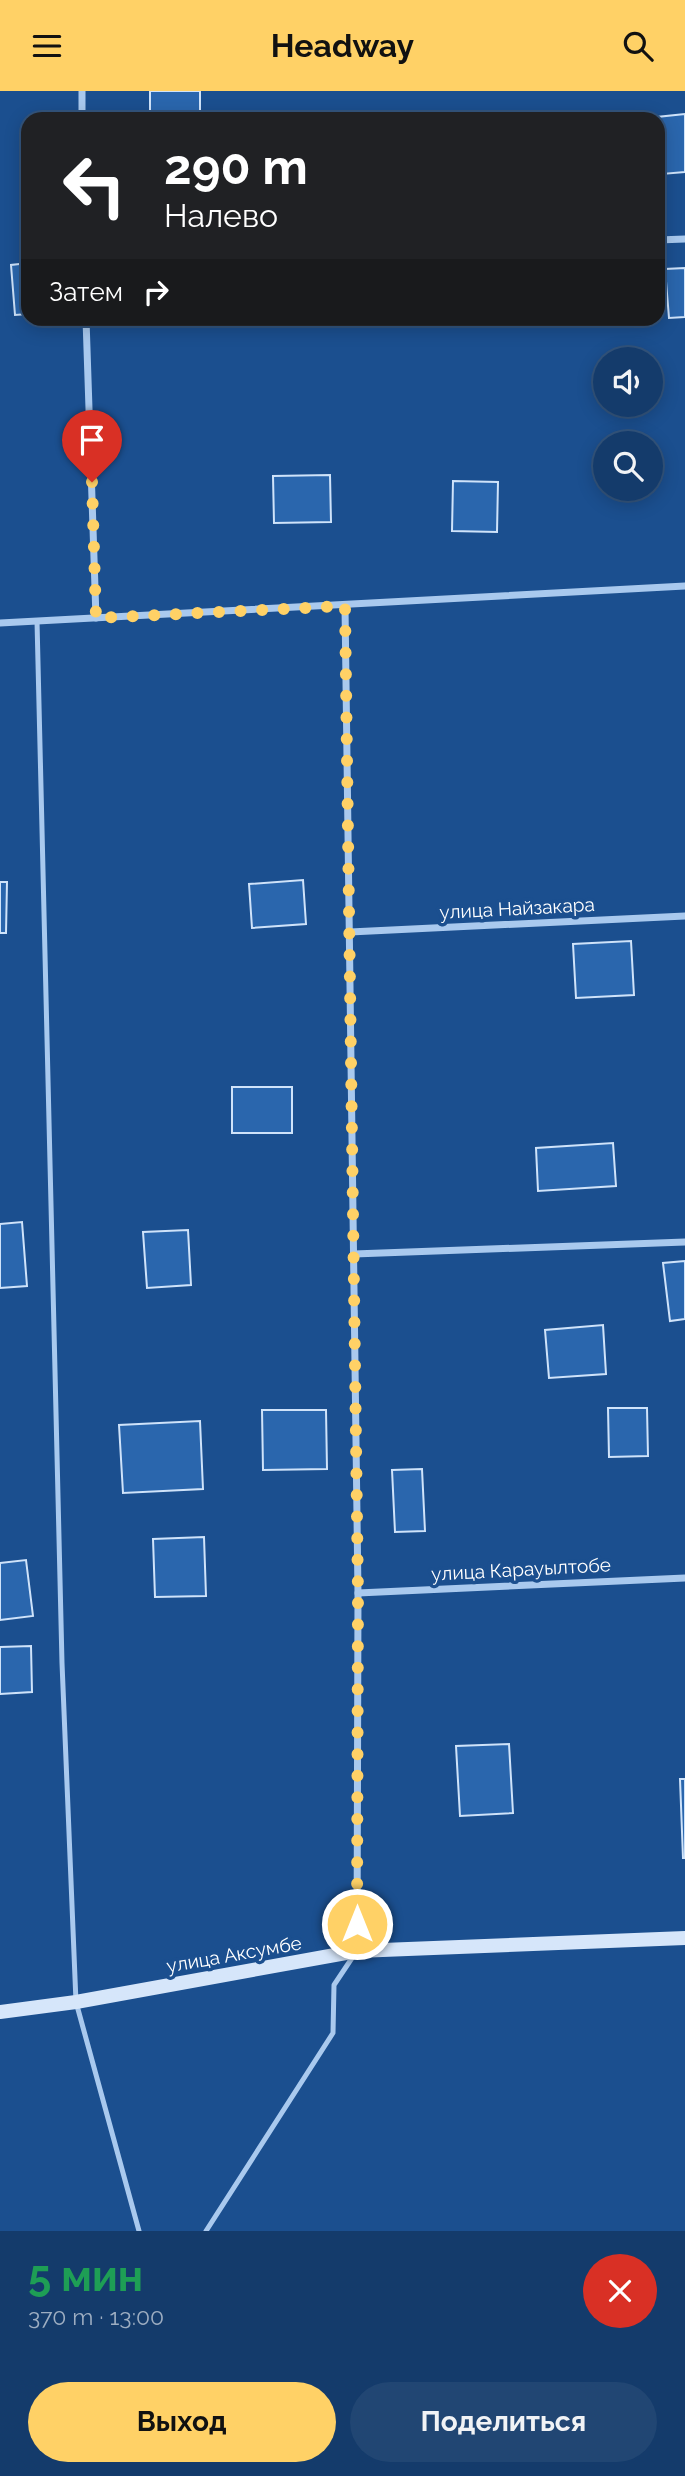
<!DOCTYPE html>
<html lang="ru">
<meta charset="utf-8">
<style>
:root{--surface:#143b6b;--page:#214673;--text:#f1f3f6;--muted:#9dadc1;--line:#33557e;--accent:#ffd166}
body{margin:0;font-family:Raleway,sans-serif;background:var(--page);color:var(--text);height:100vh;display:flex;flex-direction:column;font-size:26px;white-space:nowrap}
*{box-sizing:border-box;margin:0}
p{font-size:23px;color:var(--muted)}
.icon{flex:none;width:38px;height:38px;fill:none;stroke:currentColor;stroke-width:2;stroke-linecap:round;stroke-linejoin:round}
.map{position:relative;height:2140px;overflow:hidden}
.drawer{display:flex;flex-direction:column;background:var(--surface);flex:1}
.drawer>*{flex:none}
.banner{position:absolute;left:21px;top:21px;width:644px;height:214px;border-radius:21px;box-shadow:0 4px 18px #0003,0 0 0 2px var(--line);background:#202124;color:#fff;overflow:hidden}
.tools{position:absolute;left:593px;top:256px;display:grid;gap:14px}
.tools a{display:grid;place-items:center;width:70px;height:70px;border-radius:50%;background:var(--surface);box-shadow:0 4px 18px #0003,0 0 0 2px var(--line);font-size:35px}
.pin{position:absolute;display:grid;place-items:center;width:60px;height:60px;color:#fff;margin:-72px -30px;border-radius:50% 50% 50% 0;rotate:-45deg;box-shadow:0 0 7px #0007}
.pin .icon{rotate:45deg}
.me{position:absolute;width:77px;margin:-38px;rotate:0deg;stroke-linejoin:round;filter:drop-shadow(0 0 5px #0008)}
.turn{display:flex;align-items:center;gap:24px;height:147px;padding:0 28px;font-size:32px}
.turn .icon{width:91px;height:91px;stroke-width:2.5}
.turn b{display:block;font-size:49px;line-height:60px}
.then{display:flex;align-items:center;height:66px;padding:0 28px;background:#0003;gap:14px;font-size:26px}
.round{display:grid;place-items:center;flex:none;width:74px;height:74px;border-radius:37px;background:var(--page)}
.summary{display:flex;align-items:center;justify-content:space-between;height:119px;padding:0 28px}
h1{font-size:42px;font-weight:700;line-height:52px;color:#1e9e55}
.action{display:flex;gap:14px;margin-top:auto;padding:14px 28px}
.action a{flex:1;height:80px;border-radius:42px;background:var(--accent);color:#111;font-size:28px;font-weight:700;line-height:80px;text-align:center}
.action a+a{background:var(--page);color:var(--text)}
header{display:flex;justify-content:space-between;align-items:center;height:91px;padding:0 28px;background:var(--accent);color:#111;font-size:32px;font-weight:700}
.map>svg:first-child{display:block}
</style>
<header><svg class="icon" aria-label="menu" viewBox="0 0 24 24"><path d="M4 6h16M4 12h16M4 18h16"/></svg>Headway<svg class="icon" aria-label="search" viewBox="0 0 24 24"><circle cx="10" cy="10" r="6"/><path d="M15 15l6 6"/></svg></header>
<div class="map">
<svg width="685" height="2140" viewBox="0 0 685 2140">
<rect width="100%" height="100%" fill="#1b4f8f"/>
<g fill="#2a66ad" stroke="#cfe3fa" stroke-width="2">
<rect x="150" y="0" width="50" height="28"/>
<path d="M685,23v58l-23,2 -5,-57z"/>
<path d="M28,172v51l-13,1 -4,-50z"/>
<path d="M685,177v49l-16,1 -4,-49z"/>
<path d="M330,384l1,47 -57,1 -1,-47z"/>
<path d="M453,390l45,1 -1,50 -45,-1z"/>
<path d="M303,789l3,44 -54,4 -3,-44z"/>
<path d="M0,791h7l-1,51h-6z"/>
<path d="M631,850l3,54 -58,3 -3,-54z"/>
<rect x="232" y="996" width="60" height="46"/>
<path d="M613,1052l3,43 -78,5 -2,-43z"/>
<path d="M22,1131l5,64 -27,2v-64z"/>
<path d="M188,1139l3,55 -44,3 -4,-56z"/>
<path d="M685,1170v58l-15,2 -7,-58z"/>
<path d="M603,1234l3,49 -57,4 -4,-48z"/>
<path d="M608,1317h39l1,48 -39,1z"/>
<path d="M262,1319h64l1,59 -64,1z"/>
<path d="M200,1330l3,68 -80,4 -4,-68z"/>
<path d="M422,1378l3,62 -30,1 -3,-62z"/>
<path d="M204,1446l2,59 -51,1 -2,-58z"/>
<path d="M26,1469l7,56 -33,4v-57z"/>
<path d="M31,1555l1,46 -32,2v-47z"/>
<path d="M509,1653l4,69 -53,3 -4,-70z"/>
<path d="M680,1688h5v79h-2z"/>
</g>
<g fill="none" stroke-linecap="round" stroke-linejoin="round">
<g stroke="#a9c9ee" stroke-width="5">
<path d="M37,530l25,1042 14,339 63,229"/>
<path d="M206,2140l127,-198 1,-48 20,-30"/>
</g>
<g stroke="#a9c9ee" stroke-width="7">
<path d="M82,0v28"/>
<path d="M658,149l27,-1"/>
<path d="M86,228l10,299"/>
<path d="M345,515l13,987 -1,358"/>
<path d="M0,532l685,-37"/>
<path d="M350,841l335,-16"/>
<path d="M354,1163l331,-12"/>
<path d="M358,1502l327,-15"/>
</g>
<path stroke="#d6e6fa" stroke-width="14" d="M0,1921l76,-10 281,-51 328,-13"/>
</g>
<g fill="none" stroke-linecap="round" stroke-linejoin="round">
<path stroke="#ffd166" stroke-width="12" stroke-dasharray="0 21.6" d="M92,391l4,136 249,-12 13,987 -1,331"/>
</g>
<g text-anchor="middle" stroke-width="7" stroke-linejoin="round" paint-order="stroke">
<g font-size="19" fill="#fff" stroke="#1b4f8f">
<text transform="translate(517 817) rotate(-3)" y="7">улица Найзакара</text>
<text transform="translate(521 1478) rotate(-3)" y="7">улица Карауылтобе</text>
<text transform="translate(234 1863) rotate(-10)" y="7">улица Аксумбе</text>
</g>
</g>
</svg>
<div class="tools">
<a><svg class="icon" aria-label="sound" viewBox="0 0 24 24"><path d="M4 9h4l5-4v14l-5-4H4zM17 9q2 3 0 6"/></svg></a>
<a><svg class="icon" aria-label="search" viewBox="0 0 24 24"><circle cx="10" cy="10" r="6"/><path d="M15 15l6 6"/></svg></a>
</div>
<div class="pin" style="left:92px;top:391px;background:#d93025"><svg class="icon" aria-label="arrive" viewBox="0 0 24 24"><path d="M6 21V4h12l-3 4 3 4H6"/></svg></div>
<svg class="me" style="left:357px;top:1833px" viewBox="-20 -20 40 40"><circle r="17" fill="#ffd166" stroke="#fff" stroke-width="3"/><path d="M0-11L8 9 0 5-8 9z" fill="#fff"/></svg>
<div class="banner">
<div class="turn"><svg class="icon" aria-label="left" viewBox="0 0 24 24"><path d="M17 20v-9H6M10 6l-5 5 5 5"/></svg><div><b>290 m</b>Налево</div></div>
<div class="then">Затем<svg class="icon" aria-label="right" viewBox="0 0 24 24"><path d="M7 20v-9h11M14 6l5 5-5 5"/></svg></div>
</div>
</div>
<section class="drawer">
<div class="summary"><div><h1>5 мин</h1><p>370 m · 13:00</p></div><a class="round" style="background:#d93025;color:#fff"><svg class="icon" aria-label="close" viewBox="0 0 24 24"><path d="M6 6l12 12M18 6L6 18"/></svg></a></div>
<div class="action"><a>Выход</a><a>Поделиться</a></div>
</section>
